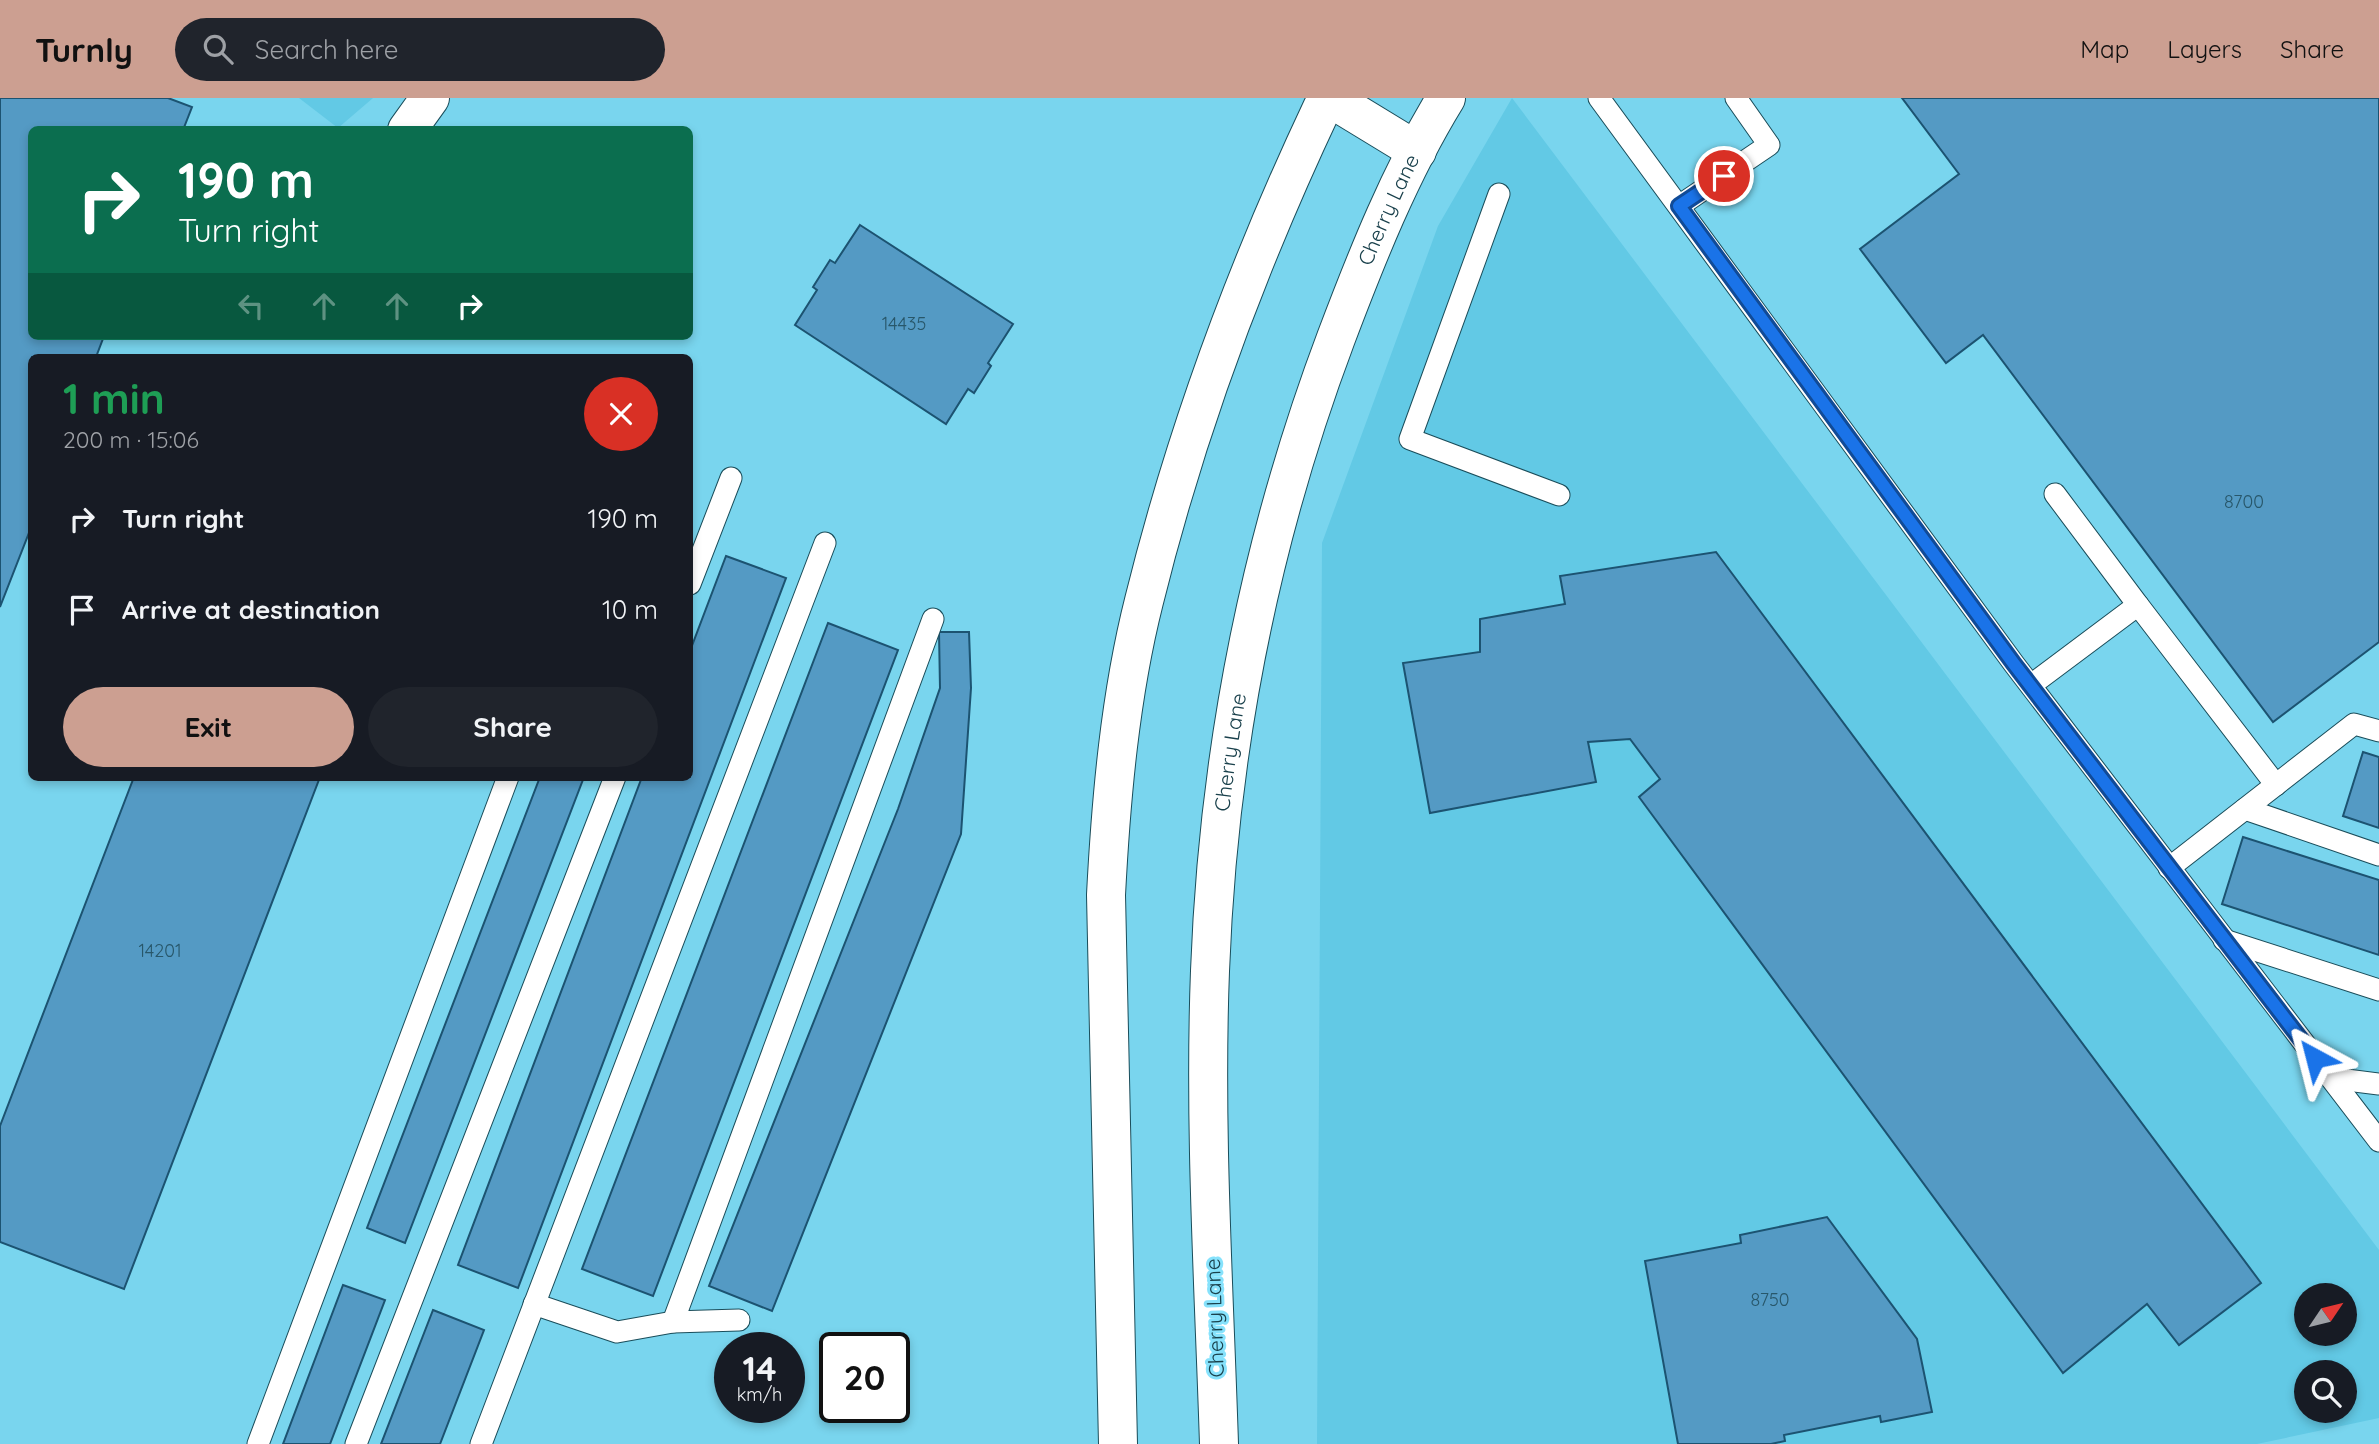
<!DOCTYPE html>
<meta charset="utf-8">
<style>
:root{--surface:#171b24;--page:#20242c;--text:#f1f3f6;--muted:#9ea1a6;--accent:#cc9f91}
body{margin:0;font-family:Quicksand,sans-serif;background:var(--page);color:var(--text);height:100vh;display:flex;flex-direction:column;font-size:26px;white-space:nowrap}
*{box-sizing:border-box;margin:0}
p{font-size:23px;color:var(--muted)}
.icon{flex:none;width:38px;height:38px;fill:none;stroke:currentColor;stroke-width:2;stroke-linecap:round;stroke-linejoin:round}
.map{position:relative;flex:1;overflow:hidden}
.panel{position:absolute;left:28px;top:256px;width:665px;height:427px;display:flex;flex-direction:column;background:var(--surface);border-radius:10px;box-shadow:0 4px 10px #0003}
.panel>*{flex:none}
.top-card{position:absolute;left:28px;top:28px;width:665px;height:214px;border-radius:10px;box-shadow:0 4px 10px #0003;background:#0b6e4f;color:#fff;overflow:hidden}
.needle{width:46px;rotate:55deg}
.buttons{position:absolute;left:2294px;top:1185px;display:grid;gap:14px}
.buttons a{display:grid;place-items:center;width:63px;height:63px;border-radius:50%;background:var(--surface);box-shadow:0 4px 10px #0003;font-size:35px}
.speed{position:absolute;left:714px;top:1234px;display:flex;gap:14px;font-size:35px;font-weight:700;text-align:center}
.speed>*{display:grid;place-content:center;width:91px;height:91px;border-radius:50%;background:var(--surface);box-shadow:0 4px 10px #0003;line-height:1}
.speed small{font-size:18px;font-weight:400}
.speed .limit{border:4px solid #111;border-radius:10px;background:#fff;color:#111}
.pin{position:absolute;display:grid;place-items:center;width:60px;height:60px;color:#fff;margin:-30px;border:4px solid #fff;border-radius:50%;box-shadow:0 2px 7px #0007}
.me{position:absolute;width:77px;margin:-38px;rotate:322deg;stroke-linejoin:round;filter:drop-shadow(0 0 5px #0008)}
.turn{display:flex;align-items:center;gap:24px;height:147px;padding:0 35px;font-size:32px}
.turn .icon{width:91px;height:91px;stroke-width:2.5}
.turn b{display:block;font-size:49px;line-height:60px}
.lanes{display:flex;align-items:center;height:66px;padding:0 35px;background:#0003;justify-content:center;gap:35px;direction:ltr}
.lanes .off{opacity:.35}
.round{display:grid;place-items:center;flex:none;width:74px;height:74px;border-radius:37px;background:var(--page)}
.head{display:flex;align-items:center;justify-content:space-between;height:119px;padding:0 35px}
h1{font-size:42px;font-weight:700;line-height:52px;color:#1e9e55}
.action{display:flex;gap:14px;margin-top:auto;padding:14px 35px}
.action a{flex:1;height:80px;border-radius:42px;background:var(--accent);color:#111;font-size:28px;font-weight:700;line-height:80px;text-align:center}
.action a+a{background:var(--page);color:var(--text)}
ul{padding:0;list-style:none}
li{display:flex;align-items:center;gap:21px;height:91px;padding:0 35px}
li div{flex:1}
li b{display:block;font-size:26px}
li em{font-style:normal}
header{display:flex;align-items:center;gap:42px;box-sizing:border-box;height:98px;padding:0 35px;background:var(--accent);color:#111}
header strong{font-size:33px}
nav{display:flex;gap:38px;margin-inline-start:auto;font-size:24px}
.search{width:490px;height:63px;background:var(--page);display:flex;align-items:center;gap:18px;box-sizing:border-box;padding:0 24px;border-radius:38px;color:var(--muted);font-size:26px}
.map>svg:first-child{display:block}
</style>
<header>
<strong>Turnly</strong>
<div class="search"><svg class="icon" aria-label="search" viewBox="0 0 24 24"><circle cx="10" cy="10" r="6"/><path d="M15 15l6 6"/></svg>Search here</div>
<nav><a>Map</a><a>Layers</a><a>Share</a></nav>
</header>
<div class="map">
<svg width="2379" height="1346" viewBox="0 0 2379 1346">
<rect width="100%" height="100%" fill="#79d5ee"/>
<g fill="#62c9e5" fill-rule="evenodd">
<path d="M299,0h74l-35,30z"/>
<path d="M1512,0l867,1152v168l-122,26h-940l5,-901 116,-317zM2306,1197h39v39h-39zM2306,1274h39v38h-39z"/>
</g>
<g fill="#549ac4" stroke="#1c5371" stroke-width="2">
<path d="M0,0h168l24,9 -9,23h-151v206h72l-8,21h-64v168l-32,82z"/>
<path d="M1902,0h477v544l-106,80 -290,-387 -37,28 -86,-114 99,-75z"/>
<path d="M860,127l153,99 -25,39 3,3 -17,27 -6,-4 -22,35 -151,-99 22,-35 -4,-3 17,-27 5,3z"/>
<path d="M1716,454l545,731 -82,62 -32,-41 -84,69 -424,-576 21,-18 -30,-40 -42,3 8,40 -166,31 -27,-150 77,-11v-33l85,-15 -5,-28z"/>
<path d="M726,458l60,22 -268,710 -60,-23 184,-488h48v-126z"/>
<path d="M828,525l70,27 -245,646 -71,-27z"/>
<path d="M939,534h30l2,56 -10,146 -189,477 -63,-25 189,-477 42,-121z"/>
<path d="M2363,654l16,5v71l-36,-12z"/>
<path d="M134,679h186l-196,512 -124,-47v-116z"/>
<path d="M540,679h44l-179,466 -38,-15z"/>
<path d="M2243,739l136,43v75l-157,-51z"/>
<path d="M1827,1119l90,122 15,73 -51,10 -1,-6 -96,19 1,6 -14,3h-93l-33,-183 96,-18 -1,-8z"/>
<path d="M343,1187l42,15 -55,144h-47z"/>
<path d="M433,1212l51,20 -44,114h-59z"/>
</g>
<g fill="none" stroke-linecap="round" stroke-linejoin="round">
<defs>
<g id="lane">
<path d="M1599,0l415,566 365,477"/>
<path d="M1499,96l-89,245 149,56"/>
<path d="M1679,108l90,-61 -33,-47"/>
<path d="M2055,396l83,111"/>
<path d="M690,486l41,-106"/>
<path d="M2031,587l107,-80 138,180"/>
<path d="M2245,711l134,46"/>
<path d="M2169,770l185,-144 25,7"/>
<path d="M2224,842l155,50"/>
<path d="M2331,980l48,6"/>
<path d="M534,1206l83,28 56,-10 66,-2"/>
<path d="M673,1224l260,-703"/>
<path d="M258,1346l250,-667"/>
<path d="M356,1346l259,-667"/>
<path d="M481,1346l344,-901"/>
</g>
<g id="street">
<path d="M1330,0l87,53"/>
<path d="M407,32l23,-32"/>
</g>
<g id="secondary">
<path d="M1118,1346l-12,-549c5,-97 14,-199 38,-294 42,-170 103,-334 178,-493l8,-10"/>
<path id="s1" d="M1219,1346c-5,-157 -15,-316 -9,-473 8,-216 50,-431 126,-633 31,-82 64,-165 110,-240"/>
</g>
</defs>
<use href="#lane" stroke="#1a4d5a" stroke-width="23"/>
<use href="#street" stroke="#1a4d5a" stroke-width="40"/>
<use href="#secondary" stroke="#1a4d5a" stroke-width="40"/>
<use href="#lane" stroke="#fff" stroke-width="21"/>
<use href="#street" stroke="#fff" stroke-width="38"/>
<use href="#secondary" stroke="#fff" stroke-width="38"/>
</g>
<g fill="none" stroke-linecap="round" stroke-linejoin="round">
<defs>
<path id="route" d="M1724,78l-45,30 335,458 301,394"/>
</defs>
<use href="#route" stroke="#114b97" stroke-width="18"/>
<use href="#route" stroke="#1a73e8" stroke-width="12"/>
</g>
<g text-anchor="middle" stroke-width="6" stroke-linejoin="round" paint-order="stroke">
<g font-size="18" fill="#28576a">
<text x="904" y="232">14435</text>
<text x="2244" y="410">8700</text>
<text x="160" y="859">14201</text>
<text x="1770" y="1208">8750</text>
</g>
<g font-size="21" fill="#1a414c" stroke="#86e2fc">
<text dy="7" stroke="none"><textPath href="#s1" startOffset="1260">Cherry Lane</textPath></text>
<text dy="7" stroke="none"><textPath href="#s1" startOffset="693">Cherry Lane</textPath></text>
<text transform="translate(1215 1220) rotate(-92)" y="7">Cherry Lane</text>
</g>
</g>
</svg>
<div class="buttons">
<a><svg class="needle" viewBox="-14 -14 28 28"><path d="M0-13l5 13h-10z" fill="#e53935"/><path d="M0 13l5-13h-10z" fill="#9ea1a6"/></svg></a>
<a><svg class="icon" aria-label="search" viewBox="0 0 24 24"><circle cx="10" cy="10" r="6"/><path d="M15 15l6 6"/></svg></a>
</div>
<div class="speed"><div>14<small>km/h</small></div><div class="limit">20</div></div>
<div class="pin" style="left:1724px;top:78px;background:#d93025"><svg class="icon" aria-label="arrive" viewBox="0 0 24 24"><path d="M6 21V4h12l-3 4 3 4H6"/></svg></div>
<svg class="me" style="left:2315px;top:960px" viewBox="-20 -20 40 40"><path d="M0-17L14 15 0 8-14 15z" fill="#1a73e8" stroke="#fff" stroke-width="4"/></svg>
<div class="top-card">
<div class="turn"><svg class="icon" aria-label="right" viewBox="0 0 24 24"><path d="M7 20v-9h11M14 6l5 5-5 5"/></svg><div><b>190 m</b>Turn right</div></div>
<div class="lanes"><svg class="icon off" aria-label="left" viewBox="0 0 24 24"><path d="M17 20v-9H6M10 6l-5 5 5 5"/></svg><svg class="icon off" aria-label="ahead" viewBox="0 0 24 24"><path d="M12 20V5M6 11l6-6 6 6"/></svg><svg class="icon off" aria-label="ahead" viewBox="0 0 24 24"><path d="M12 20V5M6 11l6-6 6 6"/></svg><svg class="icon" aria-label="right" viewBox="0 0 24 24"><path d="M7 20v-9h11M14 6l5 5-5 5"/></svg></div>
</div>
<section class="panel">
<div class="head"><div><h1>1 min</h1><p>200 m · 15:06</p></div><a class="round" style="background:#d93025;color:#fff"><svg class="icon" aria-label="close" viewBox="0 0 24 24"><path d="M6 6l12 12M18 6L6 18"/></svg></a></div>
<ul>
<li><svg class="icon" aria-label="right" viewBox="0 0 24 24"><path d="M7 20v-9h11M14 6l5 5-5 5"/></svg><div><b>Turn right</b></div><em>190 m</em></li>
<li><svg class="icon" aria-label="arrive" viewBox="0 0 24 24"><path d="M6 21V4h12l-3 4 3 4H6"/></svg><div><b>Arrive at destination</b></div><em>10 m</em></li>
</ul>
<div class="action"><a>Exit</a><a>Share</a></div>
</section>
</div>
